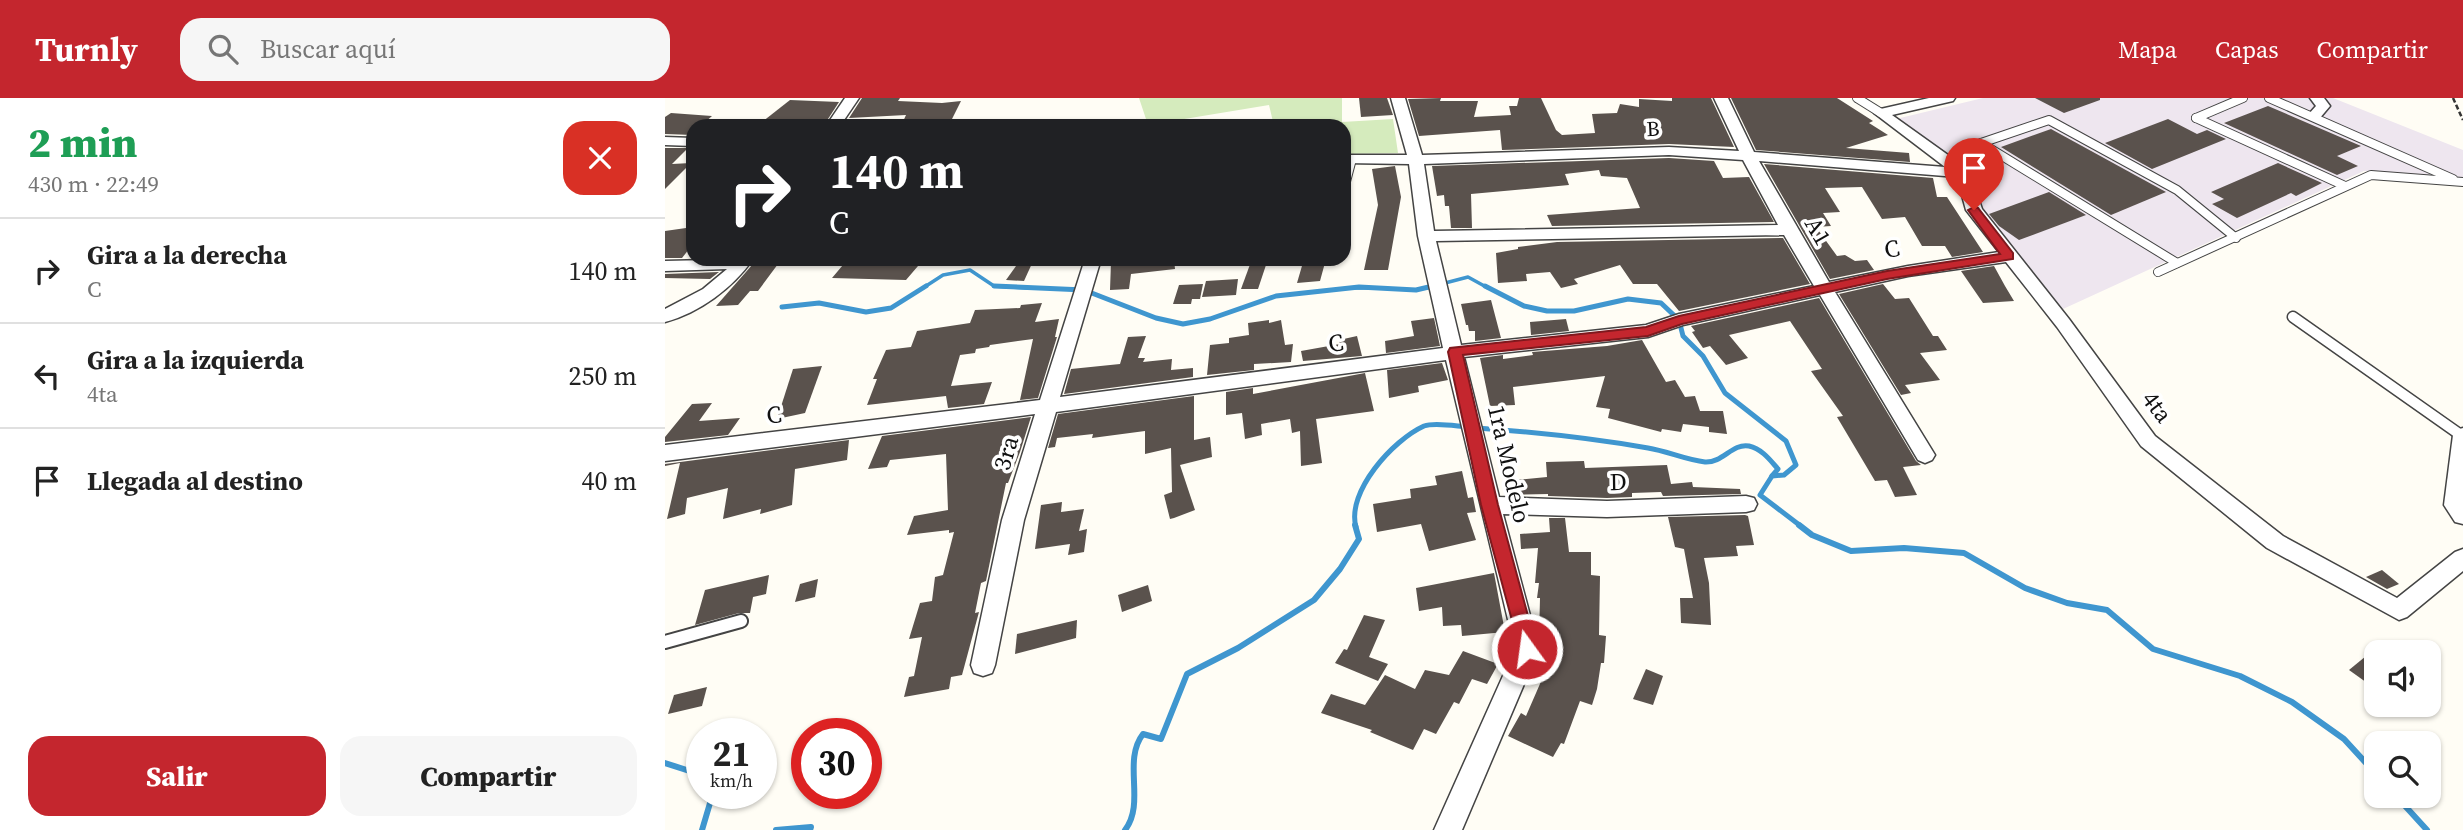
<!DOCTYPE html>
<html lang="es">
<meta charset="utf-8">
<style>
:root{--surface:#fff;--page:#f6f6f6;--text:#222;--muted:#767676;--line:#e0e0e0;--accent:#c4262e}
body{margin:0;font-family:"Source Serif 4",serif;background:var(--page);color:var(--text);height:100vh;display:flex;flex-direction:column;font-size:26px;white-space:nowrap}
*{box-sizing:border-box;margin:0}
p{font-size:23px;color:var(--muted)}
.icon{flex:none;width:38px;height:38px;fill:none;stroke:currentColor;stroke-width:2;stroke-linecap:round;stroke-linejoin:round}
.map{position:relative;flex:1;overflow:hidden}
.details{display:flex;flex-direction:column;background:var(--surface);width:665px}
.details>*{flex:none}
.banner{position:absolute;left:21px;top:21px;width:665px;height:147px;border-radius:21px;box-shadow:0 2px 5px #0004;background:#202124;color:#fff;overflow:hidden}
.controls{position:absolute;left:1699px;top:542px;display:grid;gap:14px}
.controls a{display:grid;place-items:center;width:77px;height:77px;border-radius:14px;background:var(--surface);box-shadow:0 2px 5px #0004;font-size:35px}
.speed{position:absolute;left:21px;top:620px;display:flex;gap:14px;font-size:35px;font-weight:700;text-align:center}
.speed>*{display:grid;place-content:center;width:91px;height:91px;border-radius:50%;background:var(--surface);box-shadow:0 2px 5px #0004;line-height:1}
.speed small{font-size:18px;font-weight:400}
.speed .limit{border:10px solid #d22;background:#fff;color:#111}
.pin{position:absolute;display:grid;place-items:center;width:60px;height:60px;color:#fff;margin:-72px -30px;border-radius:50% 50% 50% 0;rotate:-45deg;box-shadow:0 0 7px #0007}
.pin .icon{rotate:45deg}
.me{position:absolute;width:77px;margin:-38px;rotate:346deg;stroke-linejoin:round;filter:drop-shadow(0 0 5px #0008)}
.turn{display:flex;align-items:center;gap:24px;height:147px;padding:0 28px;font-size:32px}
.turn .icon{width:91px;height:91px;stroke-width:2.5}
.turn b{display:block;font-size:49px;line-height:60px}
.round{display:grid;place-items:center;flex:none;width:74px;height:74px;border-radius:21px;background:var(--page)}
.summary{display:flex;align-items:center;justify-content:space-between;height:119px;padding:0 28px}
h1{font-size:42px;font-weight:800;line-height:52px;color:#1e9e55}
.primary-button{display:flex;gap:14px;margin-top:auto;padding:14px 28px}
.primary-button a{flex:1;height:80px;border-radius:21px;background:var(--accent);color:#fff;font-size:28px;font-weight:800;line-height:80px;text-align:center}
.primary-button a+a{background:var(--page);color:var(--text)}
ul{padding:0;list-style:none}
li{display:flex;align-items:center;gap:21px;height:105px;padding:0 28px;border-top:2px solid var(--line)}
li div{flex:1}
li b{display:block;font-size:26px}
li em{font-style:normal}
header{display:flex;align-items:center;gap:42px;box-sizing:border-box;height:98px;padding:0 35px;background:var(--accent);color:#fff}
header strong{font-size:33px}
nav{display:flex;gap:38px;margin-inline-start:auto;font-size:24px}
.search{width:490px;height:63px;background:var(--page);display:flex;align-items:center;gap:18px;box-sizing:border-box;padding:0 24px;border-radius:21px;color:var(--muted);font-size:26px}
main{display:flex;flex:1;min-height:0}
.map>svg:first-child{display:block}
</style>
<header>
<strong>Turnly</strong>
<div class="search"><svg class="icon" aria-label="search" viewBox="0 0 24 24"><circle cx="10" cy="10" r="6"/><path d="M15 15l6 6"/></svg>Buscar aquí</div>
<nav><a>Mapa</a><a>Capas</a><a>Compartir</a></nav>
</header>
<main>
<section class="details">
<div class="summary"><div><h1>2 min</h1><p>430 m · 22:49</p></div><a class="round" style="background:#d93025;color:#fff"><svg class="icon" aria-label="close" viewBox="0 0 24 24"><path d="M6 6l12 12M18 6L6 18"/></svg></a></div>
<ul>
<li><svg class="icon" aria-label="right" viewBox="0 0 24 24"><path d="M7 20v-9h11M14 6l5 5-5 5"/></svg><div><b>Gira a la derecha</b><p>C</p></div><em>140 m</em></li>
<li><svg class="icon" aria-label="left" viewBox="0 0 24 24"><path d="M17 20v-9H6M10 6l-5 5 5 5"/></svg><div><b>Gira a la izquierda</b><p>4ta</p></div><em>250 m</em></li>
<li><svg class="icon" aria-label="arrive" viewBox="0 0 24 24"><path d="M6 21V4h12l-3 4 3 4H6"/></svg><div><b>Llegada al destino</b></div><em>40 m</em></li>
</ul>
<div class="primary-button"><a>Salir</a><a>Compartir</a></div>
</section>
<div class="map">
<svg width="1798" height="732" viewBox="0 0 1798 732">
<rect width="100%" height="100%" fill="#fffdf5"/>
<path fill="#eee6ef" d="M1318,0h350l130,52v28l-99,-7 -301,138 -80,-94 -11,-42 -76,-54z"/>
<path fill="#d5ebbd" d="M474,0h203v24l51,-3 5,34 -54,1v-28h-70l-5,-21 -121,20z"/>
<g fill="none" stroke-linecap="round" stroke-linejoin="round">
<g stroke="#3f96cf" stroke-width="3.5">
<path d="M258,190l20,-13 27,-5 24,16 34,2"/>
<path d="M689,190h15"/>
<path d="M761,190l42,-11 20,11"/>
</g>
<g stroke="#3f96cf" stroke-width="5">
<path d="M329,188l90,4 72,28 27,6 27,-5 66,-23 83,-9 57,3 17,-4"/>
<path d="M820,188l39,20 23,5h27l54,-12 33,4 18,17 4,16 20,20 22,37 61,48 10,24 -12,10 -12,1 -12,19 42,32"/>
<path d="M117,209l37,-4 47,9 25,-4 35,-22"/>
<path d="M812,330c57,4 114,10 171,20 19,3 38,12 57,14 18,1 27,-19 44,-16 13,3 21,14 29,23l-6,7"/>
<path d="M691,429c-10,-35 37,-87 68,-101 11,-4 31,0 43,1"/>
</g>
<g stroke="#3f96cf" stroke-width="6">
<path d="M1134,427l13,10 39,16 53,-3 60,5 61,35 42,15 40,7 46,39 87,27 52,26 52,37 33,36"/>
<path d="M0,665l37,12"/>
<path d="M1731,698l31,34"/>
<path d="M37,732l11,-37"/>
<path d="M111,732l35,-3 -1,3"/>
<path d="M460,732c21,-27 -3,-69 18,-96l18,5 26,-65 51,-26 76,-48 26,-31 19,-30 -4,-14"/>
</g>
</g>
<g fill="#5a524d">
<path d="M197,0h38l-2,3 44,2 19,-2 -12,24 -48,1 5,-11 -57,3z"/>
<path d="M694,0h28l6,17 -32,2z"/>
<path d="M776,0l-1,3h38l-4,16 37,-2 -2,-9h8l2,-8h22l15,32 6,5 33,-2 -3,-19 25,-1 3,-9 19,3v-8l33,2v-3h39l23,49 -65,-3 -167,6 -2,-20 -81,6 -11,-37z"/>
<path d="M1066,0h106l36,23 -4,2 19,12 -42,13 63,5 1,9 -154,-12z"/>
<path d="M1370,0h65v2l-36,13z"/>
<path d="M125,2l49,2 -11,17 -7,3 -64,4z"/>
<path d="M1603,8l93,40 -24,10 21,10 -21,9 -113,-52z"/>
<path d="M6,15l41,3 -9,8 15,-2 -5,4h-20v9l-28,-1v-17z"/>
<path d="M1503,21l29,15 10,-4 19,9 -74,30 -47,-26z"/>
<path d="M1386,31l115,63 -55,23 -110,-68z"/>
<path d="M0,50h23l-16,16 19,-1 -26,26z"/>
<path d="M1004,60l45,3 9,17 26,-1 25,45 -222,4 -5,-11 93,-7 -13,-30 -26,-2 -2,-6 -34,4 4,11 -98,9 1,34h-21l-2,-22h-4l-1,-11 -7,1 -5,-30z"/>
<path d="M1613,65l44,20 -26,13 -5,-3 -54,25 -25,-14 12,-5 -13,-7z"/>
<path d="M1099,66l169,14 4,19h10l36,55 -31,5 -7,-11h-23l-17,-29 -23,2 -20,-32 -37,1 15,24 -17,1 8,13 -15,1 21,29 8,-1 10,6 12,-1 7,10 -44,9z"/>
<path d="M730,68l6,31 -13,73h-24l14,-65 -6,-36z"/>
<path d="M1384,94l37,23 -67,25 -20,-14 -10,-12z"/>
<path d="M28,129v17l-11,14h-17v-27z"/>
<path d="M1118,140l27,46 -131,27 -22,-27h-24l-13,-19 -46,14 4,5 -17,4 -11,-16 -24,2 1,7 -29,2 -2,-30 22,-4v-2l39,-5z"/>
<path d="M183,161h48l-4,5 26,2 -12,14 -74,-2z"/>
<path d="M356,161h13l-10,22 -18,-1z"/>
<path d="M467,161h42l1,10 -44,5 -2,15 -19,1 1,-28z"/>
<path d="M587,161h16l-10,30h-17z"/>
<path d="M639,161h22l-6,22 -23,2z"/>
<path d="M88,166h25l-20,27h-8l-12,14 -22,1z"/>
<path d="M1329,168l11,20 9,15 -31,2 -22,-32z"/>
<path d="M54,174l-9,7 -45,-1v-4z"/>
<path d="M573,181l-2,16 -34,2 4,-16z"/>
<path d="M538,186l-3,15h-8l-1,5h-18l6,-19z"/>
<path d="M1218,186l12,15 14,-1 24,38h5l9,14 -27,3 20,27 -35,5 6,8 -10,2 -62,-101z"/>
<path d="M1154,200l97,163 5,4 -18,2 14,28 -22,2 -8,-17 -12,1 -38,-64 6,-1 -32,-45 11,-2 -32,-48 -61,14 19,23 -22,7 -16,-19 -7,2 -11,-16 3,-1 -4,-5z"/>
<path d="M826,202l10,38 -26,3v-10h-6l-1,-6h-2l-5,-21z"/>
<path d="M377,205l-7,19 24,-3 -4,18h2l-19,61 -18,2 13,-61 -43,6 -1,2 -13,2 -1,4 -15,2 -9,31 41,-4 -8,22 -36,4 -2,-12 -79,9 10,-26h-4l13,-29 25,-3 6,-16 53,-8 5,-13 45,-2 1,-3z"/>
<path d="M769,220l6,28 -54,7 -1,-12 29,-5 -3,-15z"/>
<path d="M901,221l3,12 -38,4 -1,-13z"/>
<path d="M604,222v3l12,-3 4,25 8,-1 -2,18 -37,2v6l-47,5 3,-30 19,-2v-5l20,-3 -1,-12z"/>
<path d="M481,238l-8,22h7l-2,4 29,-3 -1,11 22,-2v9l-129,17 7,-25 49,-5 8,-27z"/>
<path d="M692,238l5,20 -59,5 -2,-10 39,-7 -1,-4z"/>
<path d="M977,242l24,42 9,-2 10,17 10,-1 5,15h23l4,23 -18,-2v-5l-26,-3 -2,8 -19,-3 -1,3 -53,-14 2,-9 -14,-2 9,-31 -92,11 2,18 -25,1 -10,-48 23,-3v4l30,-4 -1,-3 75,-6z"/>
<path d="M777,265l6,17 -30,6 1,6 -30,6 -2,-28z"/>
<path d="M157,268l-17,47 -28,6 16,-50z"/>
<path d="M700,275l9,38 -58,8 6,44 -21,3 -1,-35 -8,2 -2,-14 -29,5 1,11 -17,4 -3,-26 -16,2v-23l27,-4v6z"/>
<path d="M529,298v44l16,-3 2,20 -32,8 15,45 -21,8 -4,1 -6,-24 8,-3 -1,-44 -26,6v-23l-53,7 1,-4 -36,4 -2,9 -7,1 10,-34z"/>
<path d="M47,305l-13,18 41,-3 -12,17 -63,7v-5l27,-33z"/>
<path d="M366,319l-11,35 -12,31h-2l-20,98 -5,2 -6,30 4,-1 -17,63 -11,2 -2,12 -45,8 5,-20 5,-1 8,-39 -13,2 11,-36 12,-2 3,-24 8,-2 11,-43 -5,1v-3l-42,5 7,-19 34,-6 -2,-56 -56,6 -3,7 -19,2 14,-33z"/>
<path d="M184,342l-2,20 -52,9 -3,36 -32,9 1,-5 -38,10 5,-31 -41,10 -2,16 -18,5 13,-56 -15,3v-2z"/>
<path d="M919,363l1,7 82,-3 4,19 21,-2 1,5 47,2 1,5 -78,2 -2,-4 -29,1v4l-25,1 -59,-2v-2l-42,1 -2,-14 43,-4 -1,-15z"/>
<path d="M797,373l6,27 5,-1 3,15 -9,1 9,27 -47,11 -8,-27 -44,8 -4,-28 38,-6 -1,-9 27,-4 -2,-9z"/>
<path d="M397,404l-1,10 23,-3 -5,22 8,-2 -3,23 -16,3 2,-11 -35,5 6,-44z"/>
<path d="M1080,417l3,1 6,29 -18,1 2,10 -34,2 5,25 2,42 -30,-2 -1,-25h13l-9,-49 -9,-2 -7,-30z"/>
<path d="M884,420h16l4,34h22v23l9,1 -1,59 7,1 -2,27h-3l-4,26 -5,16 -12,-4 -16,43 -3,-1 -8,14 -45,-21 13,-23 5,3 20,-46 -11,-1 7,-21 -3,-11 1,-39h-3l2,-15h-4l3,-35 -17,1 -1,-15 30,-2z"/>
<path d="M1717,472l17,14 -12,5 -21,-12z"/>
<path d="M829,475l11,59 -43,4 -1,-11 -18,1 -1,-19 -23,4 -3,-23z"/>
<path d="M104,477l-3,19 -13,3 -3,16h-11l-44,12 10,-35z"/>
<path d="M153,481l-3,18 -20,5 5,-18z"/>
<path d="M483,487l4,16 -30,11 -4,-17z"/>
<path d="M699,517l21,5 -16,37 19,7 -10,17 -43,-18 9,-14 3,1z"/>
<path d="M412,522l-1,18 -61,16 2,-20z"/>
<path d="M1712,549v43l-28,-20z"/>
<path d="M798,553l35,13 -11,20 -15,-5 -13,25 -5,-2 -18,32 -12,-5 -11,21 -43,-18 2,-2 -51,-17 10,-19 34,11 20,-30 30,14 10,-19 24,5z"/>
<path d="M981,571l17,7 -10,29 -20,-6z"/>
<path d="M42,589l-5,19 -34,8 6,-19z"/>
</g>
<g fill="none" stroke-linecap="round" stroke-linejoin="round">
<defs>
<g id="service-far2">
<path d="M1192,0l24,15"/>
<path d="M1604,0l184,81"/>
<path d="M1531,20l149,68"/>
<path d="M1531,20l47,-20"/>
<path d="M1316,45l68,-23 128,70 59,48"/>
<path d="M1316,45l196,120"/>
<path d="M679,91l8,-30"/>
<path d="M1493,174l213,-97 92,7"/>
</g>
<path id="service-far1" d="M1628,219l169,119"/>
<path id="service" d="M0,544l76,-21"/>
<g id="minor">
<path d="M180,0h14l-19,28h-14z"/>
<path d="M726,0h14l17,57 247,-8 70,4 -25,-53h14l26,54 191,15 -71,-54 2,-3 53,-12h26l-2,3 -61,14 77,55 13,39 87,110 86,117 128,100 114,62 58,-46 8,-3v22l-56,46 -8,3 -132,-72 -126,-102 -84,-119 -51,-65 -98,14 -73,16 100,163 -3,5 -7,3 -7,-3 -98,-165 -137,30 -35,12 -184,20 35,140 108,4 139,-5 8,2 3,6 -3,6 -8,2 -139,5 -104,-3 36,135 -77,181h-28l81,-181 -69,-289 -390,52 -32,108 -29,145 -3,8 -9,3 -9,-3 -3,-8 31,-145 33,-106 -370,47v-16l375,-45 45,-141h16l-41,138 383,-49 -25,-112 -9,-72 -65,-1v-8h63zM1004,57l74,5 35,65 -344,6 -10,-67zM1094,63l198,16 9,33 33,42 -91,14 -79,16zM1119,137l30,51 -135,28 -33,11 -185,20 -25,-104z"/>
<path d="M1645,0h14l6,8 -11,13h-10l-2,-3 9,-10z"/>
<path d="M0,39l28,1v8l-28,-1z"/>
<path d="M88,161c-20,29 -54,54 -88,63v-13l38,-20 24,-20 -62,2v-10z"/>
<path d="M1798,330v96l-8,-2 -11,-17 9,-70 3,-5z"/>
</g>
</defs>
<use href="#service-far2" stroke="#444" stroke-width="10"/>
<use href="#service-far1" stroke="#444" stroke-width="13"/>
<use href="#service" stroke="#444" stroke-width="16"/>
<use href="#minor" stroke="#444" stroke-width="3"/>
<path stroke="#333" stroke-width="2.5" stroke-dasharray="5 2.5" stroke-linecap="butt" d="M1788,0l10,22"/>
<use href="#service-far2" stroke="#fff" stroke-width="8"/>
<use href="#service-far1" stroke="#fff" stroke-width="10"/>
<use href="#service" stroke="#fff" stroke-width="12"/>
<use href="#minor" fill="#fff" fill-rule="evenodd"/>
</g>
<path fill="#c4262e" stroke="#7f191e" stroke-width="2" d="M1309,109l4,1 35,45v6l-126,20 -205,45 -34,12 -185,19 35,150 39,144 -3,5 -7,3 -6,-3 -40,-149 -33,-153 2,-4 196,-21 33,-11 208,-45 113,-17 -32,-44z"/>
<g text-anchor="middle" stroke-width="7" stroke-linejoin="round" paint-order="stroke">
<g font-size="21" fill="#111" stroke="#fff">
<text transform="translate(988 31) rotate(-3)" y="7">B</text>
</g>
<g font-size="24" fill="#111" stroke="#fff">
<text transform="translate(1153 133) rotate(60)" y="8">A1</text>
<text transform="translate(1227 151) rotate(-11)" y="8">C</text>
<text transform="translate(671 245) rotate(-8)" y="8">C</text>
<text transform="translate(1492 309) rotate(53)" y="8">4ta</text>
<text transform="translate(109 317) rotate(-7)" y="8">C</text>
<text transform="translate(341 355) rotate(-73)" y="8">3ra</text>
<text transform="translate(844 366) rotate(77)" y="8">1ra Modelo</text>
<text transform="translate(953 384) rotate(-1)" y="8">D</text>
</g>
</g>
</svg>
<div class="controls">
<a><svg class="icon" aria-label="sound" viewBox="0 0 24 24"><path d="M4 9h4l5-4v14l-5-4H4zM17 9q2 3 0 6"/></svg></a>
<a><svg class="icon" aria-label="search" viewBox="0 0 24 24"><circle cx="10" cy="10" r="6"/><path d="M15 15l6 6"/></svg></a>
</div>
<div class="speed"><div>21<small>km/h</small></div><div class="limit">30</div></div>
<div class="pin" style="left:1309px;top:112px;background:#d93025"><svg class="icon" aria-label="arrive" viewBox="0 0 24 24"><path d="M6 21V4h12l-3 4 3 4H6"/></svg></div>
<svg class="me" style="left:862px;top:551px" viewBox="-20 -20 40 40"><circle r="17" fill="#c4262e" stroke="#fff" stroke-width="3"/><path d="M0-11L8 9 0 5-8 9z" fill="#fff"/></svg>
<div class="banner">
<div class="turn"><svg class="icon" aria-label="right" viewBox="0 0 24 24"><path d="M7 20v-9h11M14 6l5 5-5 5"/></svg><div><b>140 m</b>C</div></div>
</div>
</div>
</main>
